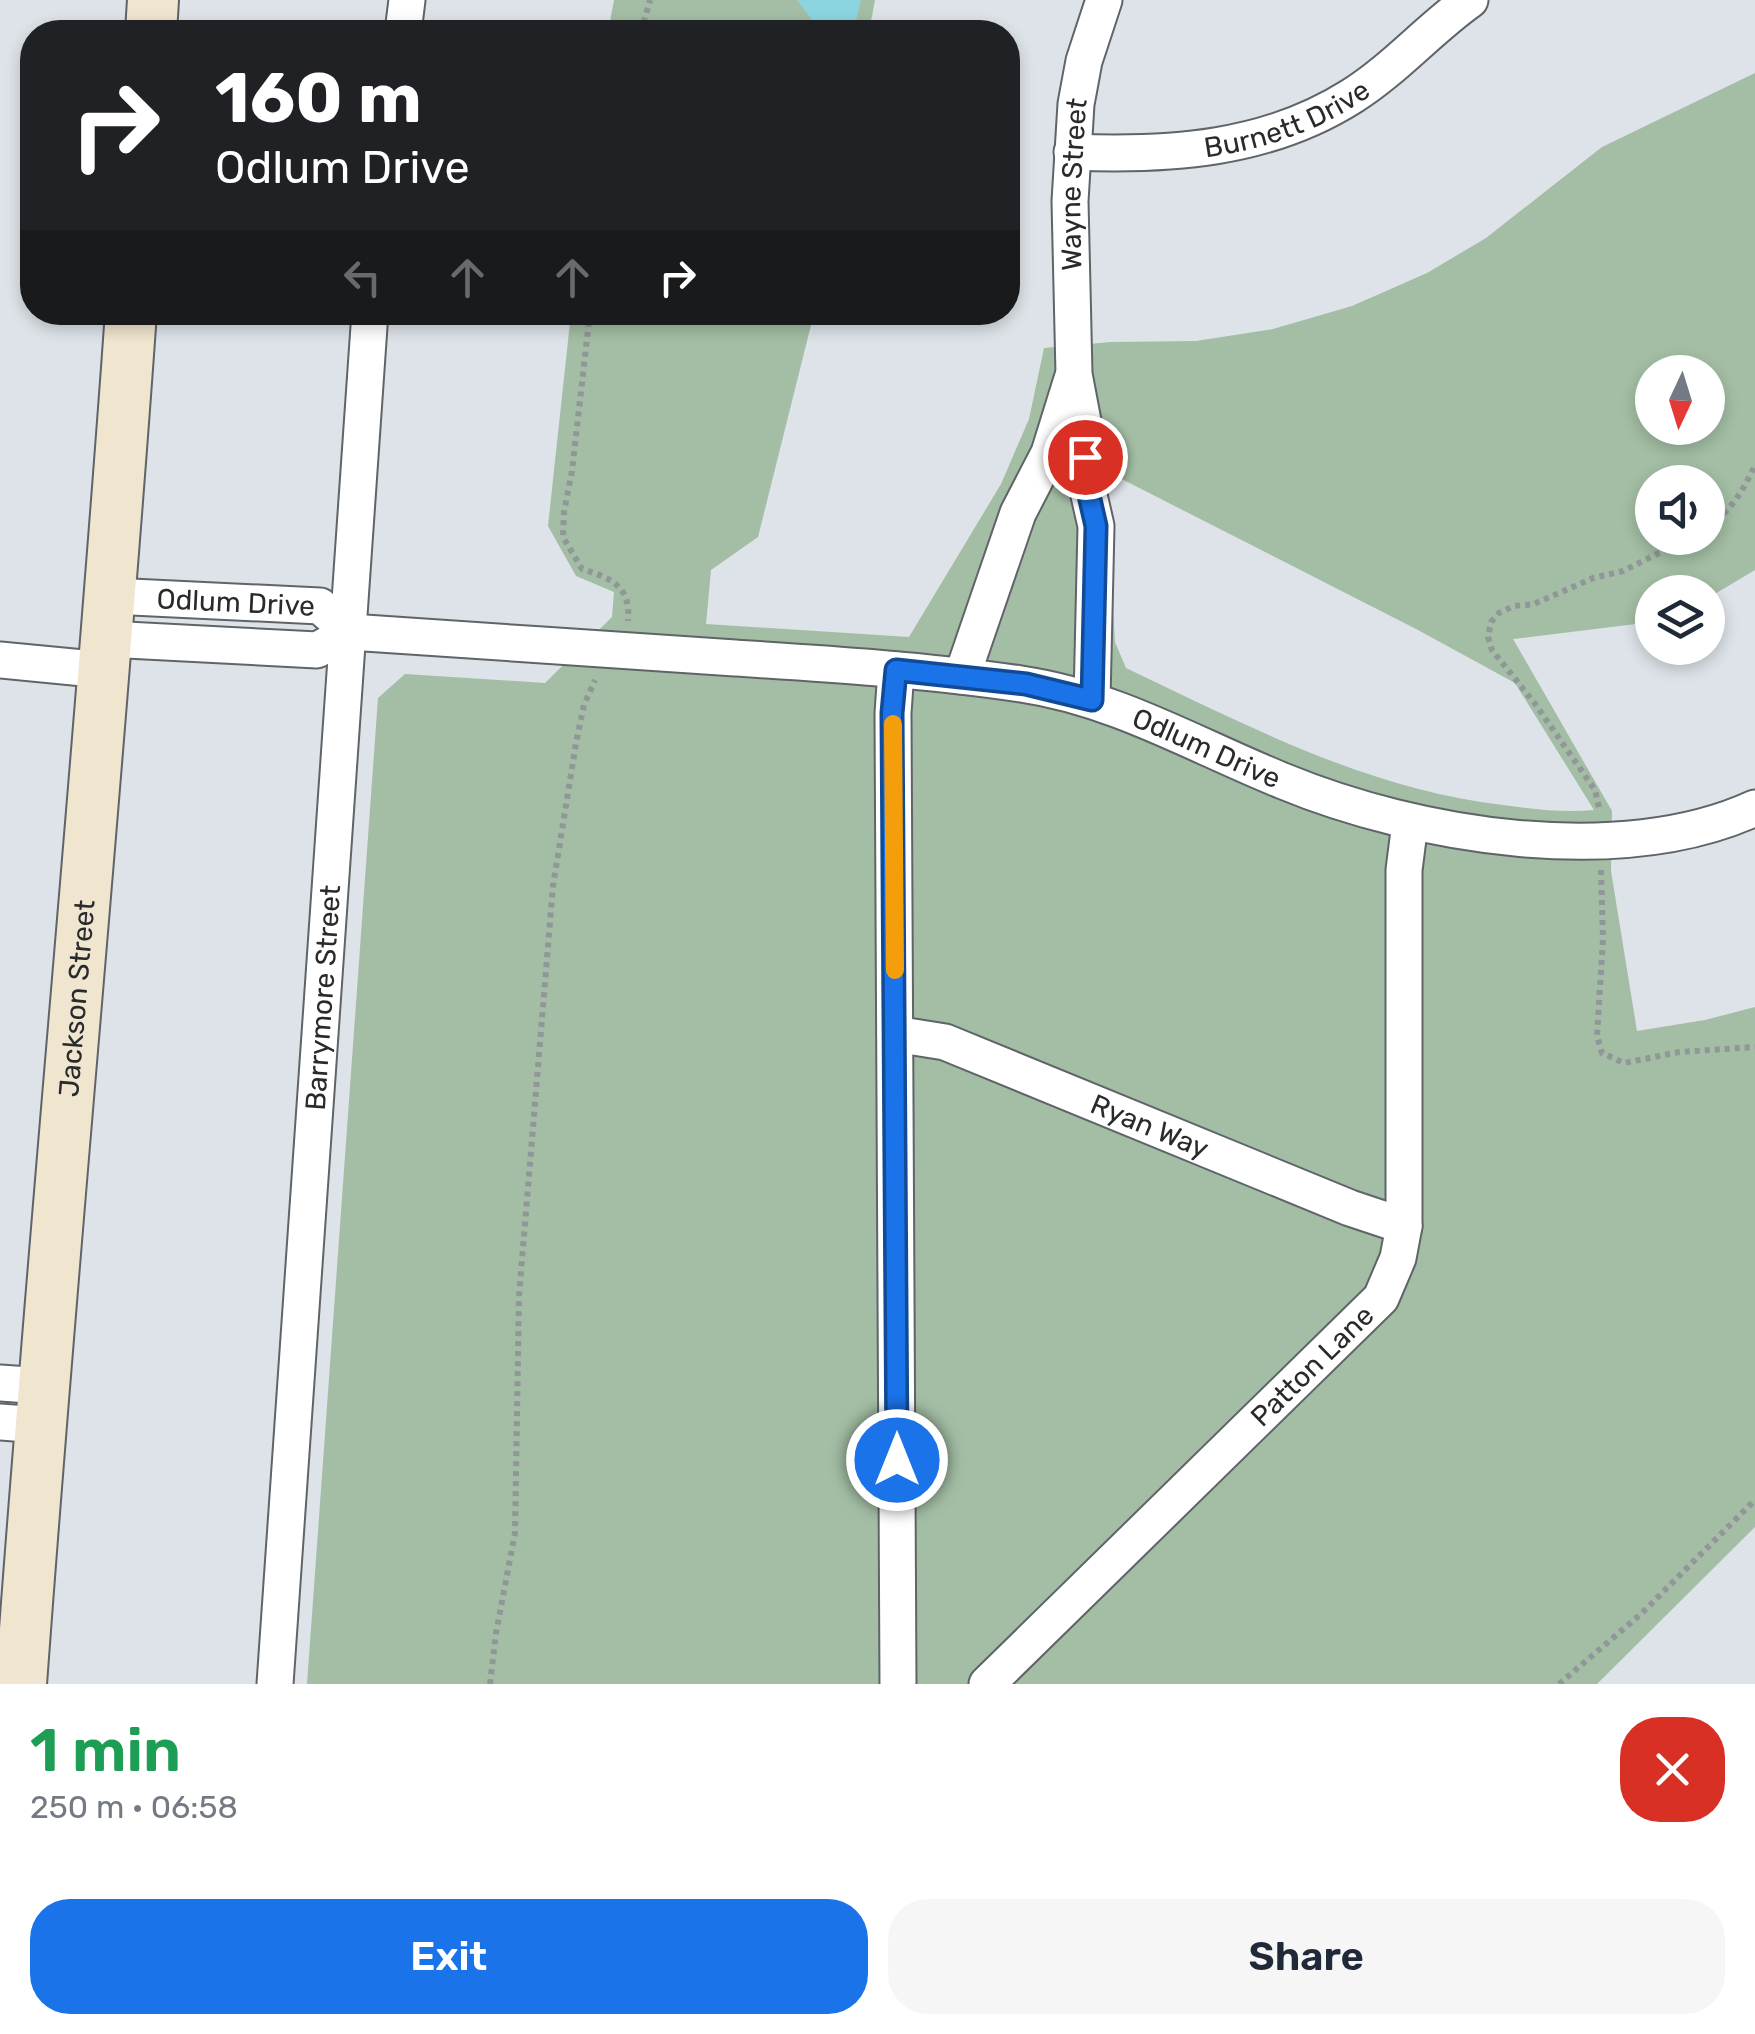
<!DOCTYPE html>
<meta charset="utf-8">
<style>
:root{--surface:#fff;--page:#f6f6f7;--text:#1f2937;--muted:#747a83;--accent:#1a73e8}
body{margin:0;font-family:Rubik,sans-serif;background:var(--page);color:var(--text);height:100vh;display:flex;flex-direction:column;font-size:38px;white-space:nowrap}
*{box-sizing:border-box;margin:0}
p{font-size:32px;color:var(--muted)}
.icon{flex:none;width:55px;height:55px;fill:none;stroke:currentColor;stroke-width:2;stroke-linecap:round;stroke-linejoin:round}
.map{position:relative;height:1684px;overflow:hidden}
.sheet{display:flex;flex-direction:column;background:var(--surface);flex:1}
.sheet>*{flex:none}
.hud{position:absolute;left:20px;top:20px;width:1000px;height:305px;border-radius:40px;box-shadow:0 5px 15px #0003;background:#202124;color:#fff;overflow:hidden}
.needle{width:65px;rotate:184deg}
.controls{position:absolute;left:1635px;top:355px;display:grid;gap:20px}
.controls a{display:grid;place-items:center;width:90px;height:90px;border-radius:50%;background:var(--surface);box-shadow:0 5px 15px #0003;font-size:50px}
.pin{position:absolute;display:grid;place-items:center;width:85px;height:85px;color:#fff;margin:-42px;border:5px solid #fff;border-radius:50%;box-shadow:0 2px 10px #0007}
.me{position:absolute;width:110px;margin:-55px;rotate:0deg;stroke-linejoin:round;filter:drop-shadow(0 0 8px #0008)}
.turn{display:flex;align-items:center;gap:35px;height:210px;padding:0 30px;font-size:45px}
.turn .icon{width:130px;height:130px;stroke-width:2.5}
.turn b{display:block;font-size:70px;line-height:85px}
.lanes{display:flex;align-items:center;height:95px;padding:0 30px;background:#0003;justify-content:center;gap:50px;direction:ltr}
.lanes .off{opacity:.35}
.round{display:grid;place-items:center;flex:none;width:105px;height:105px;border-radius:40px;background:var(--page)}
.summary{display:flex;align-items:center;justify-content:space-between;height:170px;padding:0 30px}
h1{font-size:60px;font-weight:600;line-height:75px;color:#1e9e55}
.cta{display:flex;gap:20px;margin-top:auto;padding:20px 30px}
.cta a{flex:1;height:115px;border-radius:40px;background:var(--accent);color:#fff;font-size:40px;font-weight:600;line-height:115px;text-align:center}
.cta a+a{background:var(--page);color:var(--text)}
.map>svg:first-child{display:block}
</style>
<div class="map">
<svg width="1755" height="1684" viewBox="0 0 1755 1684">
<rect width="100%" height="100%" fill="#dde3e8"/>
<g fill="#a3bea4" fill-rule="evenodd">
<path d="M614,0h261l-6,32h-261z"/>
<path d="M1755,73v497l-47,28v-6h-56v30l-139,17 99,172 -1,60 26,160 68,-11 50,-13v520l-158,157h-1290l71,-986 27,-24 140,9 67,-66 2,-25 -38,-16 -28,-50 23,-213h243l-56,224 -47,33 -5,54 203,13 92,-153 28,-65 15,-71 67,-6 85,-1 77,-12 79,-23 75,-33 59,-35 116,-91zM1652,372h56v56h-56zM1104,470l314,160 97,53 79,127c-30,3 -61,-1 -91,-5 -136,-16 -255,-79 -377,-137l-11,-26zM1652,482h56v56h-56z"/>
</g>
<path fill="#8bd5e1" d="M797,0h64l-8,32h-35l-2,-7z"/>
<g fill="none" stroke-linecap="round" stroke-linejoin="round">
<defs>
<g id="street">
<path d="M403,32l4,-32"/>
<path id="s1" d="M1072,152c97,4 195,-2 280,-56 43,-27 77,-67 118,-96"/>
<path id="s2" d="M111,596l209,10 30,26"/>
<path id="s3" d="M107,639l210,11 33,-18c128,9 257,17 385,26 95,6 191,12 286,26 95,14 175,62 262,97 133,55 337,89 472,27"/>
<path d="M0,660l104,10"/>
<path d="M896,670l-3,43 5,971"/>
<path d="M962,676l56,-163 31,-60 23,-74"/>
<path id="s4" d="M1092,700l4,-174 -10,-44 -1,-50 -11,-58 -4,-173 6,-97 8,-43 20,-61"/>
<path id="s5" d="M895,1034l50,8 405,166 54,18"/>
<path d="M0,1383l43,3"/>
<path d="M0,1422l40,3"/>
<path id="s6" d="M275,1684l95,-1372"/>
<path id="s7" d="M987,1684l394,-386 17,-40 6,-32v-356l6,-47"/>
</g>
<g id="secondary">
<path d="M151,32l2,-32"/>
<path id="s8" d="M21,1684c33,-457 78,-914 110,-1372"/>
</g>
</defs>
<use href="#street" stroke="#5e6468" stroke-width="39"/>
<use href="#secondary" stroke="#5e6468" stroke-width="54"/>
<g stroke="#919699" stroke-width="6" stroke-dasharray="5 5" stroke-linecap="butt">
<path d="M641,32l9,-32"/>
<path d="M590,312l-18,159 -8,41 -1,25 19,32c30,9 49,18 46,52"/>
<path d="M1708,526c23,-15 35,-35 47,-61"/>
<path d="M1599,807l-4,-17 -59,-85 -44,-55 -4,-13 3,-15 8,-9 15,-7 20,-2 59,-26 30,-7 66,-33"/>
<path d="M1601,870l2,69 -6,97 5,17 22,10 55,-11 76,-5"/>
<path d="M490,1684l6,-51 19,-100 4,-237 34,-410 23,-143 8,-38 11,-25"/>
<path d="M1559,1684l82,-70 114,-114"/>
</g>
<use href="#street" stroke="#fff" stroke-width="35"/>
<use href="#secondary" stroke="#f0e5ce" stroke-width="50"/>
</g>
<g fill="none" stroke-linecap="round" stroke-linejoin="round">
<defs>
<path id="route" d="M897,1460l-5,-747 4,-43 130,14 66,16 4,-174 -10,-44 -1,-25"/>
</defs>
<use href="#route" stroke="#114b97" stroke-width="25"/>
<use href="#route" stroke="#1a73e8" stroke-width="18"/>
<path stroke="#f59e0b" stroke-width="18" d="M893,724l2,246"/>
</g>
<g text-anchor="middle" stroke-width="10" stroke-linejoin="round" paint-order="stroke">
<g font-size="28" fill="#282a2c" stroke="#fff">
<text dy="10" stroke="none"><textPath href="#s1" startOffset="220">Burnett Drive</textPath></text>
<text dy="10" stroke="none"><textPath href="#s4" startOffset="518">Wayne Street</textPath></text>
<text dy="10" stroke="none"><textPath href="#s2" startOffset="125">Odlum Drive</textPath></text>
<text dy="10" stroke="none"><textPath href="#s3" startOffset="1118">Odlum Drive</textPath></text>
<text dy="10" stroke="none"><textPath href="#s8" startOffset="688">Jackson Street</textPath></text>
<text dy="10" stroke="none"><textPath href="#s6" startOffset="688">Barrymore Street</textPath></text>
<text dy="10" stroke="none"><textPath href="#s5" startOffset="272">Ryan Way</textPath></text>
<text dy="10" stroke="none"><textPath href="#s7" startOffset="455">Patton Lane</textPath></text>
</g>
</g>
</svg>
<div class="controls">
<a><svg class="needle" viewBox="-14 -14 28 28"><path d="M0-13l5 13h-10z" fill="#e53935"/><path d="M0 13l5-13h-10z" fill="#747a83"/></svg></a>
<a><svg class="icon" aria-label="sound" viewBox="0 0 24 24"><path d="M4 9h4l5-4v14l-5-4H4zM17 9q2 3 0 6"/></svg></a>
<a><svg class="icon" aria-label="layers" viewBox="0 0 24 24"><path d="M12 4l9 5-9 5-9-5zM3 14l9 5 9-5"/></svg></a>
</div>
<div class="pin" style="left:1085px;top:457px;background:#d93025"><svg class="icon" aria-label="arrive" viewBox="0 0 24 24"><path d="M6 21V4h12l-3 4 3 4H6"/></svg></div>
<svg class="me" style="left:897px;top:1460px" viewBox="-20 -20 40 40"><circle r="17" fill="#1a73e8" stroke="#fff" stroke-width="3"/><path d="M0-11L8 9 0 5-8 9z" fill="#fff"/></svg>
<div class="hud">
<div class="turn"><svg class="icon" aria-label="right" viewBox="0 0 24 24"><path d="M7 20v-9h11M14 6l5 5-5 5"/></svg><div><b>160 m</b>Odlum Drive</div></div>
<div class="lanes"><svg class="icon off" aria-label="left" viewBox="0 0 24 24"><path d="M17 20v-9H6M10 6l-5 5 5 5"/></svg><svg class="icon off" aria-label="ahead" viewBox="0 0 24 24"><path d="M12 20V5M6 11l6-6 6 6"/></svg><svg class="icon off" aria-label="ahead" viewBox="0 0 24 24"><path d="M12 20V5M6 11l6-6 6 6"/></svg><svg class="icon" aria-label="right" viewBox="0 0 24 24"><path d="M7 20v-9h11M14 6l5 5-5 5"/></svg></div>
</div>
</div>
<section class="sheet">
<div class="summary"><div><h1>1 min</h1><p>250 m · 06:58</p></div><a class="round" style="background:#d93025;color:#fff"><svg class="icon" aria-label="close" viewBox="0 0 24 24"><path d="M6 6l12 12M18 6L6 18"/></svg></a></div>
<div class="cta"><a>Exit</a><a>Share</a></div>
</section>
